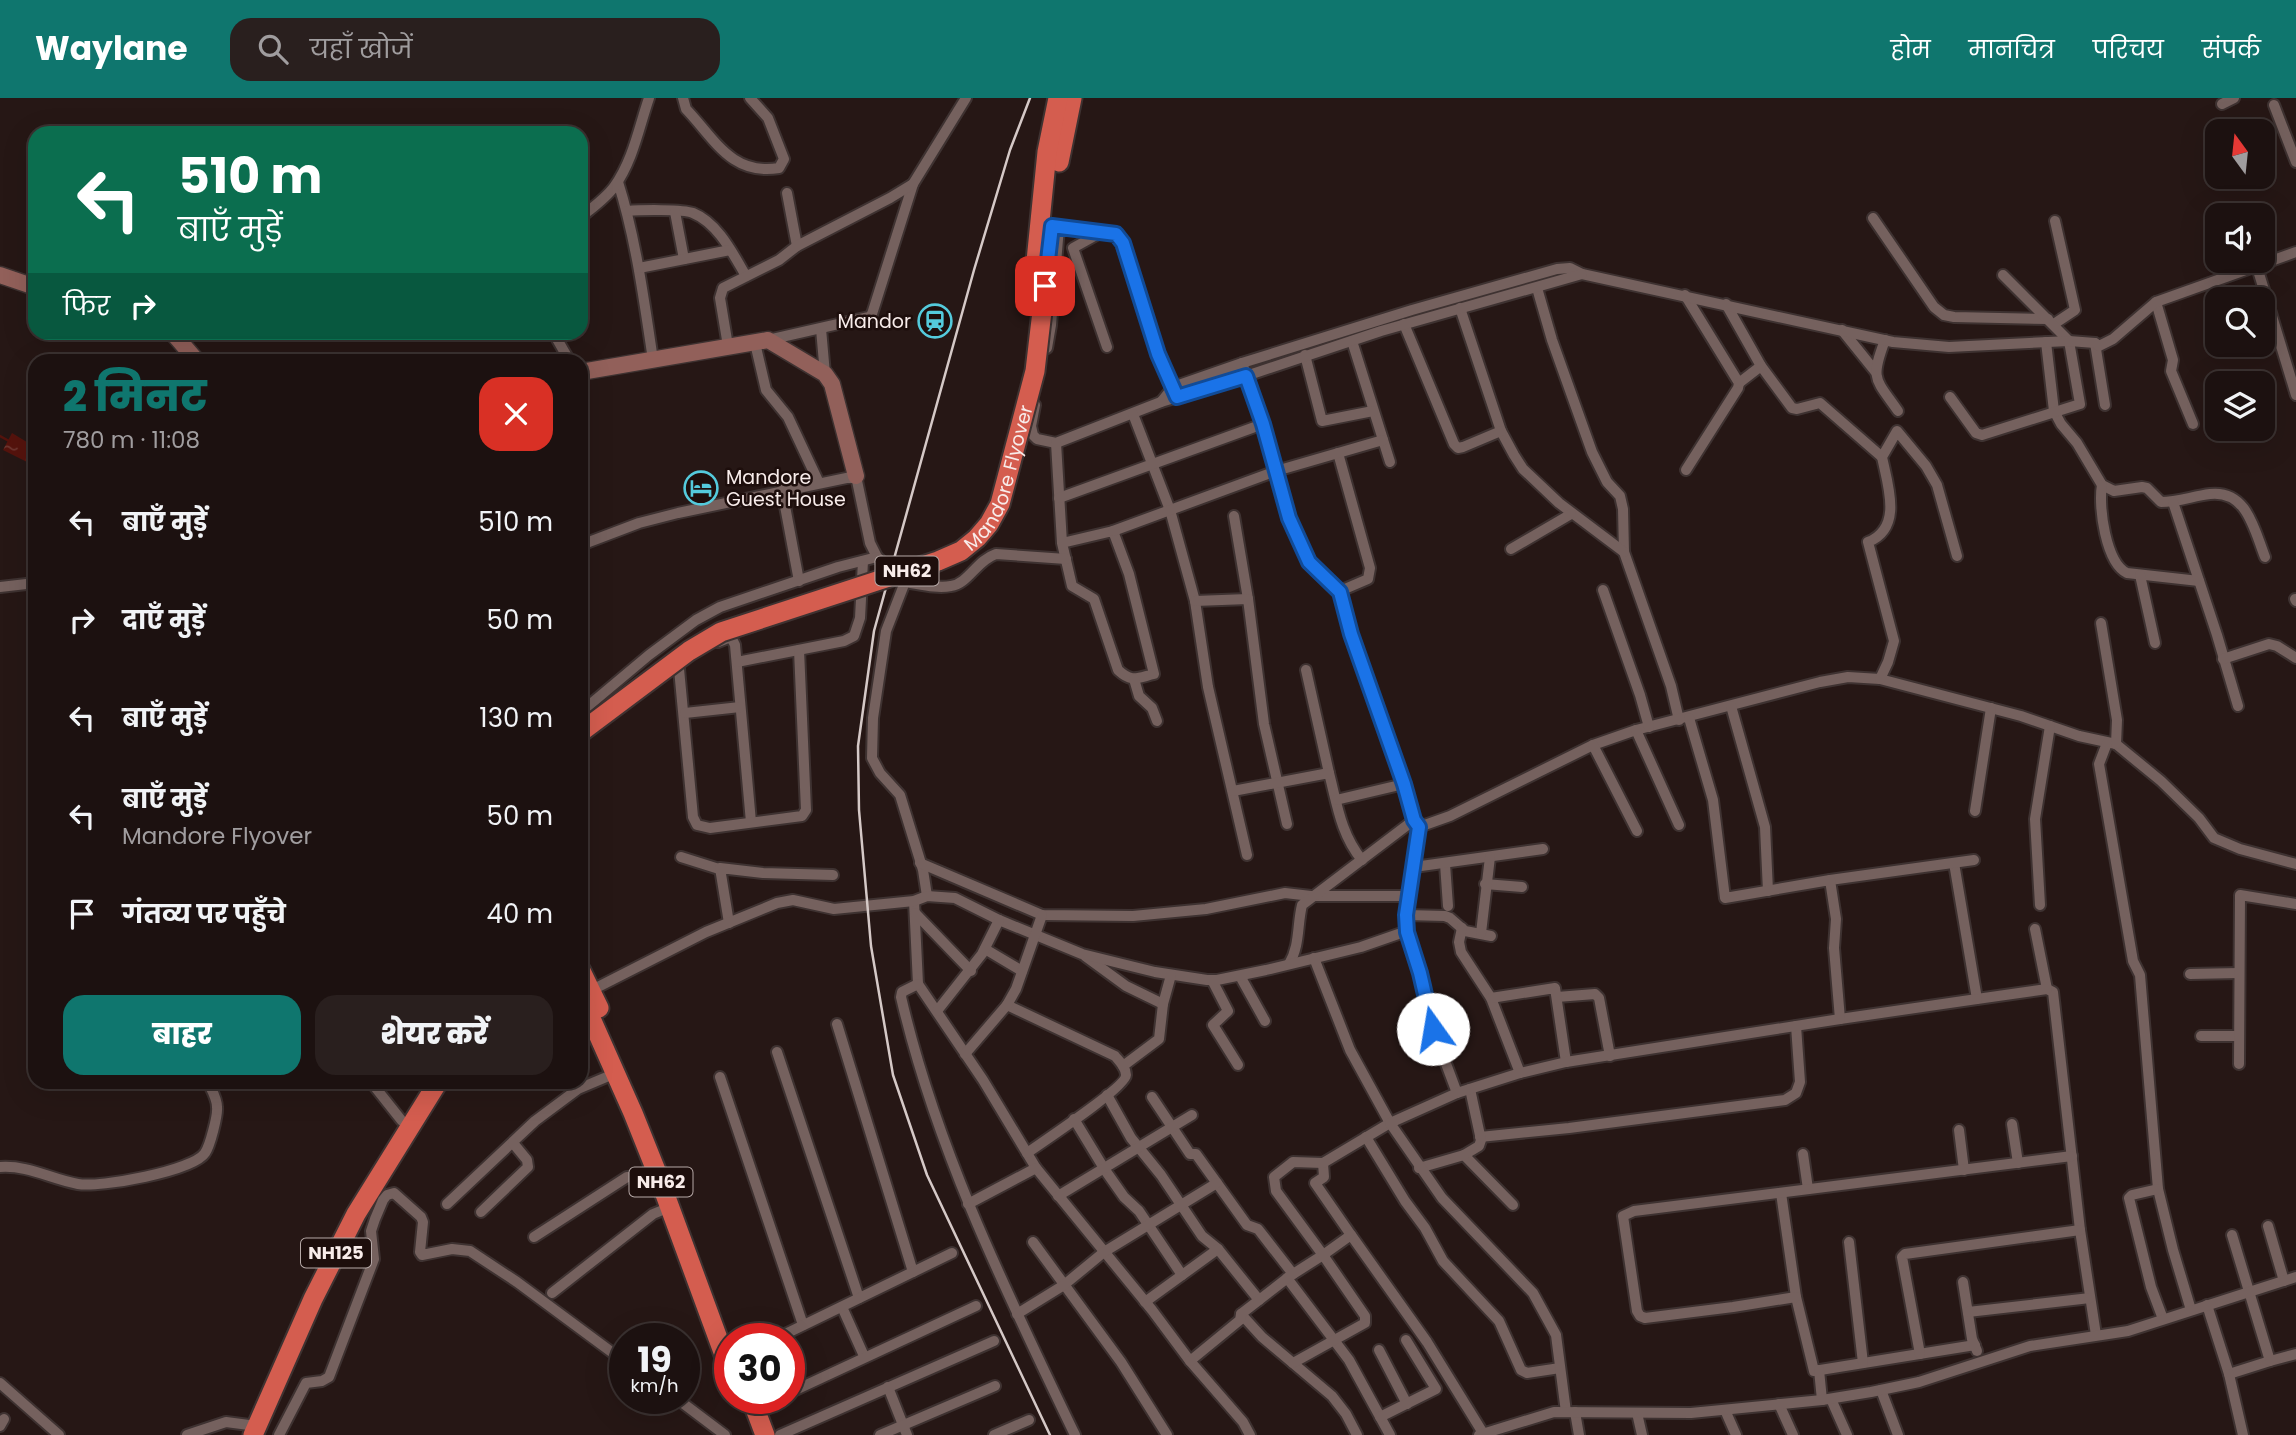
<!DOCTYPE html>
<html lang="hi">
<meta charset="utf-8">
<style>
:root{--surface:#1c1110;--page:#291f1e;--text:#f1f3f6;--muted:#a09d9f;--line:#3a3130;--accent:#0f766e}
body{margin:0;font-family:Poppins,"Noto Sans Devanagari",sans-serif;background:var(--page);color:var(--text);height:100vh;display:flex;flex-direction:column;font-size:26px;white-space:nowrap}
*{box-sizing:border-box;margin:0}
p{font-size:23px;color:var(--muted)}
.icon{flex:none;width:38px;height:38px;fill:none;stroke:currentColor;stroke-width:2;stroke-linecap:round;stroke-linejoin:round}
.map{position:relative;flex:1;overflow:hidden}
.side{position:absolute;left:28px;top:256px;width:560px;height:735px;display:flex;flex-direction:column;background:var(--surface);border-radius:21px;box-shadow:0 7px 28px #0002,0 0 0 2px var(--line)}
.side>*{flex:none}
.guide{position:absolute;left:28px;top:28px;width:560px;height:214px;border-radius:21px;box-shadow:0 7px 28px #0002,0 0 0 2px var(--line);background:#0b6e4f;color:#fff;overflow:hidden}
.needle{width:46px;rotate:345deg}
.controls{position:absolute;left:2205px;top:21px;display:grid;gap:14px}
.controls a{display:grid;place-items:center;width:70px;height:70px;border-radius:14px;background:var(--surface);box-shadow:0 7px 28px #0002,0 0 0 2px var(--line);font-size:35px}
.speed{position:absolute;left:609px;top:1225px;display:flex;gap:14px;font-size:35px;font-weight:700;text-align:center}
.speed>*{display:grid;place-content:center;width:91px;height:91px;border-radius:50%;background:var(--surface);box-shadow:0 7px 28px #0002,0 0 0 2px var(--line);line-height:1}
.speed small{font-size:18px;font-weight:400}
.speed .limit{border:10px solid #d22;background:#fff;color:#111}
.pin{position:absolute;display:grid;place-items:center;width:60px;height:60px;color:#fff;margin:-30px;border-radius:14px;box-shadow:0 4px 10px #0006}
.me{position:absolute;width:77px;margin:-38px;rotate:347deg;stroke-linejoin:round;filter:drop-shadow(0 0 5px #0008)}
.turn{display:flex;align-items:center;gap:24px;height:147px;padding:0 35px;font-size:32px}
.turn .icon{width:91px;height:91px;stroke-width:2.5}
.turn b{display:block;font-size:49px;line-height:60px}
.then{display:flex;align-items:center;height:66px;padding:0 35px;background:#0003;gap:14px;font-size:26px}
.round{display:grid;place-items:center;flex:none;width:74px;height:74px;border-radius:21px;background:var(--page)}
.headline{display:flex;align-items:center;justify-content:space-between;height:119px;padding:0 35px}
h1{font-size:42px;font-weight:800;line-height:52px;color:var(--accent)}
.primary-button{display:flex;gap:14px;margin-top:auto;padding:14px 35px}
.primary-button a{flex:1;height:80px;border-radius:21px;background:var(--accent);color:#fff;font-size:28px;font-weight:800;line-height:80px;text-align:center}
.primary-button a+a{background:var(--page);color:var(--text)}
ul{padding:0;list-style:none}
li{display:flex;align-items:center;gap:21px;height:98px;padding:0 35px}
li div{flex:1}
li b{display:block;font-size:26px}
li em{font-style:normal}
header{display:flex;align-items:center;gap:42px;box-sizing:border-box;height:98px;padding:0 35px;background:var(--accent);color:#fff}
header strong{font-size:33px}
nav{display:flex;gap:38px;margin-inline-start:auto;font-size:24px}
.search{width:490px;height:63px;background:var(--page);display:flex;align-items:center;gap:18px;box-sizing:border-box;padding:0 24px;border-radius:21px;color:var(--muted);font-size:26px}
.map>svg:first-child{display:block}
</style>
<header>
<strong>Waylane</strong>
<div class="search"><svg class="icon" aria-label="search" viewBox="0 0 24 24"><circle cx="10" cy="10" r="6"/><path d="M15 15l6 6"/></svg>यहाँ खोजें</div>
<nav><a>होम</a><a>मानचित्र</a><a>परिचय</a><a>संपर्क</a></nav>
</header>
<div class="map">
<svg width="2296" height="1337" viewBox="0 0 2296 1337">
<defs>
<pattern id="water-ripples" width="26" height="14" patternUnits="userSpaceOnUse" patternTransform="scale(1.75)"><rect width="26" height="14" fill="#55130d"/><path d="M2 4q2-2 4 0t4 0M15 11q2-2 4 0t4 0" fill="none" stroke="#6e3630"/></pattern>
</defs>
<rect width="100%" height="100%" fill="#261715"/>
<path fill="url(#water-ripples)" d="M12,335l23,14v19l-32,-16z"/>
<g fill="none" stroke-linecap="round" stroke-linejoin="round">
<path stroke="#55130d" stroke-width="2.5" d="M0,338l9,5"/>
<defs>
<g id="street">
<path d="M683,0l3,11c28,29 45,67 93,59l5,-9 -16,-41 -18,-20"/>
<path d="M2222,6l12,-6"/>
<path d="M2274,7l22,57"/>
<path d="M618,84c18,57 26,118 35,178"/>
<path d="M787,95l10,53"/>
<path d="M627,113c12,-1 56,-2 66,2 25,10 40,41 53,63"/>
<path d="M675,114l9,47"/>
<path d="M581,119c11,-9 25,-19 33,-30 19,-26 25,-60 35,-89"/>
<path d="M1873,120l61,89 10,8 10,2 94,2"/>
<path d="M1052,128l64,8 4,5 38,115 17,38"/>
<path d="M1100,135l-27,15 34,99"/>
<path d="M2257,169l39,128"/>
<path d="M639,170l91,-18"/>
<path d="M1537,190l15,52 40,112 15,30 13,14 3,13 1,43 47,134 8,34"/>
<path d="M1685,197l54,88 -1,5 -52,82"/>
<path d="M2156,204l17,58 -2,11 22,53"/>
<path d="M1726,206l35,62 31,42 5,1 23,-6 62,54"/>
<path d="M1460,210l41,123 13,24 9,14 36,34 65,49"/>
<path d="M1404,226l50,120 4,4 5,-1 38,-16"/>
<path d="M2054,226l21,-14 -20,-89"/>
<path d="M821,231l4,45"/>
<path d="M1842,232l33,41"/>
<path d="M553,234l16,28"/>
<path d="M768,242l101,-23 3,-3 41,-130 53,-86"/>
<path d="M1885,242c-15,40 -10,38 13,71"/>
<path d="M1352,243l38,121"/>
<path d="M2046,244l8,69 7,13 16,19 25,42 12,6 28,-4 5,1 14,14c17,0 32,-6 49,-8 37,-4 44,35 55,63"/>
<path d="M755,245l11,47 22,27 31,66"/>
<path d="M2095,245l10,62"/>
<path d="M728,248l-8,-48 3,-10 56,-28 18,-14 93,-48 23,-14"/>
<path d="M1047,250l4,-23 8,-98"/>
<path d="M1305,257l17,66 51,-10"/>
<path d="M1242,265l21,61 26,94 20,44 31,29 11,43 53,150 10,36 5,7 31,-11 143,-71 43,-15 184,-48 28,-5 32,2 141,37 58,20 37,8 45,37 38,37 15,20 26,11 56,15"/>
<path d="M1739,285l22,-17"/>
<path d="M1950,299l26,36 6,2 98,-31 -11,-63 -66,-66"/>
<path d="M1161,304l12,-15 69,-24 170,-53 145,-41 13,-1 12,6 311,68 56,5 120,-6 26,2 4,3 14,-7 43,-37 140,-50"/>
<path d="M1035,307l-4,21 2,9 4,4 19,4 105,-41 85,-26 135,-45 201,-57"/>
<path d="M1133,316l37,96 25,91 13,86 39,168"/>
<path d="M1056,345l6,100 10,43 22,13 24,71c14,13 19,8 36,4l-25,-100 -16,-43 -51,12"/>
<path d="M1338,355l32,115 -2,11 -28,12"/>
<path d="M2102,387c-4,22 4,78 25,88l72,8"/>
<path d="M782,392l17,91"/>
<path d="M1059,400l204,-74"/>
<path d="M2173,404l44,133 21,71"/>
<path d="M1234,418l14,83"/>
<path d="M1113,433l163,-60 107,-31"/>
<path d="M581,447l58,-22 39,-10 178,-37 14,67 7,14 28,25 -19,49 -13,87 -1,40 8,15 20,22 23,75 4,26"/>
<path d="M1511,451l60,-35"/>
<path d="M2140,477l15,68"/>
<path d="M905,484c14,2 32,7 46,4 17,-2 26,-26 45,-32l70,5"/>
<path d="M0,489l35,-4"/>
<path d="M1603,492l37,105 9,32"/>
<path d="M2295,501l1,2"/>
<path d="M1195,503l53,-2 16,125 23,100"/>
<path d="M2101,525l16,97 -1,24"/>
<path d="M718,544l10,-4 4,1 3,6 16,177"/>
<path d="M2223,561l46,-15 8,2 19,12"/>
<path d="M737,564l107,-21 10,-5 6,-18 3,-57"/>
<path d="M679,571l14,148 4,8 13,3 92,-12 4,-6 -7,-160"/>
<path d="M1306,572l23,103"/>
<path d="M1134,581l5,17 13,12 5,13"/>
<path d="M1880,581l8,-17 6,-21 -26,-99c35,-14 20,-56 14,-85l15,-26 29,35 11,19 20,71"/>
<path d="M1731,608l34,121 3,64"/>
<path d="M581,614l68,-57 47,-35 24,-13 118,-40 39,-10"/>
<path d="M685,615l55,-6"/>
<path d="M1636,632l43,95"/>
<path d="M2107,645l-8,21 34,197 7,14 18,214 15,61 18,60"/>
<path d="M1593,647l44,86"/>
<path d="M1233,693l96,-18c8,31 12,62 33,87"/>
<path d="M1336,702l68,-16"/>
<path d="M1975,713l16,-103"/>
<path d="M681,759l38,12"/>
<path d="M920,765l122,52 91,1 73,-7 79,-16 26,3h97"/>
<path d="M1954,765l23,136 70,-10 6,3 27,238 16,105"/>
<path d="M1445,766l3,42"/>
<path d="M1414,769l129,-18"/>
<path d="M1830,782l144,-20"/>
<path d="M1485,786l37,3"/>
<path d="M914,803l4,83 65,96 53,88 116,142 38,51 53,61 7,13"/>
<path d="M2040,807l-5,-86 15,-93"/>
<path d="M915,815l56,58"/>
<path d="M1406,817l39,1 5,2 15,13 26,5"/>
<path d="M729,825l-9,-55 43,5 70,2"/>
<path d="M1462,830l-3,14 2,10 30,46 29,75"/>
<path d="M2035,831l12,60"/>
<path d="M1407,833l13,42 13,56 24,64"/>
<path d="M1481,835l9,-76"/>
<path d="M985,851l37,22"/>
<path d="M1085,858l41,30 37,18"/>
<path d="M1289,866c11,-18 8,-39 13,-59l112,-85"/>
<path d="M2190,876l49,-1"/>
<path d="M1240,878l25,45"/>
<path d="M1212,882l16,31 -15,14 25,40"/>
<path d="M918,886l-16,8 -1,5c36,155 106,296 174,438"/>
<path d="M590,893l116,-59 71,-29 16,-3 41,9 80,-8 13,-5 28,2 44,22 83,34 73,18 52,8h10l49,-10 95,-23 46,-16 -1,-16 13,-88"/>
<path d="M1557,899l38,-3 4,4 11,58"/>
<path d="M1491,900l64,-10 11,74"/>
<path d="M1007,907l108,51c4,5 11,11 11,19 0,12 -85,68 -99,78"/>
<path d="M937,913l45,-57 17,-34"/>
<path d="M1840,921l137,-20"/>
<path d="M837,926l76,248"/>
<path d="M2201,938h38"/>
<path d="M777,954l82,246"/>
<path d="M965,956l42,-49 9,-16 26,-74"/>
<path d="M2239,966l1,-169 56,9"/>
<path d="M1123,968l36,-27 4,-35 8,-29"/>
<path d="M720,979l83,248"/>
<path d="M371,984l31,39"/>
<path d="M1107,997l24,43 30,37 41,61 16,13 41,51"/>
<path d="M1152,999l38,57h6l51,71 11,4 35,45"/>
<path d="M1074,1021l31,51 19,27 15,14 43,64"/>
<path d="M2012,1026l6,39"/>
<path d="M1959,1032l5,40"/>
<path d="M1366,1039l39,64 20,27 18,33 56,60 22,49 6,3 33,-5"/>
<path d="M1480,1039l89,-9 216,-28 11,-7 4,-11 -4,-56"/>
<path d="M1803,1056l5,35"/>
<path d="M1464,1057l49,50"/>
<path d="M1323,1065l1,14 -9,6 36,52"/>
<path d="M0,1069c29,-2 50,12 78,17 22,4 115,-13 127,-31 5,-7 13,-38 12,-46 0,-9 -6,-18 -9,-25"/>
<path d="M1419,1070l45,-13 15,-9 2,-6 -11,-51"/>
<path d="M2158,1091l-26,6 -3,3 22,89 12,32"/>
<path d="M1781,1095l15,104 18,74 161,-26"/>
<path d="M1058,1098l134,-81"/>
<path d="M447,1106l88,-83 43,-32 38,-16"/>
<path d="M968,1106l68,-36"/>
<path d="M481,1114l47,-45 -1,-7 -14,-17"/>
<path d="M2268,1128l16,55"/>
<path d="M534,1139l93,-60h13l10,8 9,-7"/>
<path d="M1033,1144l88,120 46,73"/>
<path d="M1849,1144l14,121"/>
<path d="M1287,1180l62,82 41,75"/>
<path d="M1963,1184l9,57 5,12"/>
<path d="M552,1195l101,-79 17,-7"/>
<path d="M1796,1199l-63,10 -88,11 -5,-2 -3,-5 -14,-95 11,-5 438,-55"/>
<path d="M1145,1204l73,-53"/>
<path d="M2207,1207l22,69 41,-13 -38,-126"/>
<path d="M842,1209l22,49"/>
<path d="M1968,1214l122,-14"/>
<path d="M1017,1216l47,-29 40,-33 113,-69"/>
<path d="M1241,1216l21,23 70,59 14,18 11,21"/>
<path d="M775,1241l177,-86"/>
<path d="M1379,1252l28,54"/>
<path d="M1920,1256l-18,-97 3,-3 175,-24"/>
<path d="M1190,1263l50,-41 1,-6 49,-38 33,-21 -47,-64 -2,-14 19,-15 30,1 67,-40 -40,-73 -36,-92"/>
<path d="M2270,1263l26,-7"/>
<path d="M1293,1265l72,-40v-7l-42,-61 28,-20 76,107 56,91"/>
<path d="M1819,1272l3,30"/>
<path d="M2229,1276l14,61"/>
<path d="M0,1285l59,52"/>
<path d="M888,1289l19,48"/>
<path d="M1881,1292l17,45"/>
<path d="M789,1295l187,-87"/>
<path d="M676,1300l49,37"/>
<path d="M1831,1301l16,36"/>
<path d="M1779,1306l14,31"/>
<path d="M755,1312l24,-12"/>
<path d="M1725,1312l11,25"/>
<path d="M1566,1314l-10,-77 -23,-42 -91,-95 -52,-75 67,-30 63,-20 46,-11 274,-43 -6,-71 2,-29 -6,-39 -105,18 -12,-98 -24,-82"/>
<path d="M1575,1314l4,23"/>
<path d="M1637,1315l5,22"/>
<path d="M1380,1319l56,-28 -30,-49"/>
<path d="M0,1328l4,-7"/>
<path d="M187,1337l39,-13 23,3"/>
<path d="M279,1337l27,-52 16,-2 7,-4 45,-118 -3,-28 4,-12 8,-19 4,-5 7,-2 27,24 2,5 -3,30 2,3 30,-6 18,2 47,31 108,80"/>
<path d="M780,1337l214,-94"/>
<path d="M880,1337l115,-49"/>
<path d="M994,1337l35,-15"/>
<path d="M1479,1337l75,-23 137,1 131,-13 49,-8 48,-10 111,-36 98,-15 168,-54"/>
</g>
<g id="secondary">
<path d="M0,177l35,12"/>
<path d="M172,234l24,28"/>
<path d="M581,274l187,-32 57,34 7,10 24,92"/>
</g>
<g id="highway">
<path d="M1059,64l13,-64"/>
<path d="M1036,163l11,-109 11,-54"/>
<path d="M581,873l18,37"/>
<path d="M581,898l52,117 26,65 71,193"/>
<path d="M751,1300l14,37"/>
<path d="M253,1337l60,-136 43,-85 82,-132"/>
</g>
</defs>
<use href="#street" stroke="#3e3231" stroke-width="14"/>
<use href="#secondary" stroke="#3e3231" stroke-width="19"/>
<use href="#highway" stroke="#3e3231" stroke-width="23"/>
<use href="#street" stroke="#75615e" stroke-width="10"/>
<use href="#secondary" stroke="#92605a" stroke-width="16"/>
<use href="#highway" stroke="#d45d4f" stroke-width="19"/>
<path stroke="#d5c9c7" stroke-width="2.5" d="M1030,0l-20,52 -36,120 -100,361 -16,115 1,64 12,136 22,129 34,100 123,260"/>
<defs>
<g id="highway-bridge">
<path id="s1" d="M581,634l108,-81 32,-19 217,-71 23,-10 16,-13 12,-14 11,-20 35,-133 13,-111"/>
</g>
</defs>
<use href="#highway-bridge" stroke="#3e3231" stroke-width="23" stroke-linecap="butt"/>
<use href="#highway-bridge" stroke="#d45d4f" stroke-width="19"/>
</g>
<g fill="none" stroke-linecap="round" stroke-linejoin="round">
<defs>
<path id="route" d="M1045,188l7,-60 64,8 7,9 35,111 19,43 69,-21 17,48 26,94 20,44 31,30 11,42 53,150 10,36 5,7 -13,88 1,17 13,41 13,56"/>
</defs>
<use href="#route" stroke="#114b97" stroke-width="18"/>
<use href="#route" stroke="#1a73e8" stroke-width="12"/>
</g>
<defs>
<symbol id="station-ring" viewBox="-11 -11 22 22"><circle r="9.5" fill="#1d0e0c" stroke="#54cadc" stroke-width="1.5"/><path d="M-3-6H3Q5-6 5-4V2Q5 4 3 4L4.5 6H3L1.5 4h-3L-3 6H-4.5L-3 4Q-5 4-5 2V-4Q-5-6-3-6ZM-3.5-4v3h7v-3ZM-3.5 1v1.5H-2V1ZM2 1v1.5H3.5V1Z" fill="#54cadc"/></symbol>
<symbol id="hotel-ring" viewBox="-11 -11 22 22"><circle r="9.5" fill="#1d0e0c" stroke="#54cadc" stroke-width="1.5"/><path d="M-6-4.5h1.5V1H6V5H4.5V3h-9V5H-6ZM-4 0a1.8 1.8 0 1 1 3.6 0ZM.5 0V-2.5h3Q6-2.5 6 0Z" fill="#54cadc"/></symbol>
</defs>
<g fill-rule="evenodd">
<use href="#station-ring" x="916" y="204" width="38" height="38"/>
<use href="#hotel-ring" x="682" y="371" width="38" height="38"/>
</g>
<g text-anchor="middle" stroke-width="5" stroke-linejoin="round" paint-order="stroke">
<g fill="#1d0e0c" stroke="#b6a9a7" stroke-width="2">
<rect x="875.5" y="458.5" width="63" height="29" rx="5"/>
<rect x="629.5" y="1069.5" width="63" height="29" rx="5"/>
<rect x="301" y="1140.5" width="70" height="29" rx="5"/>
</g>
<g font-size="18" font-weight="bold" fill="#f8ecea">
<text x="907" y="479">NH62</text>
<text x="661" y="1090">NH62</text>
<text x="336" y="1161">NH125</text>
</g>
<g font-size="19" fill="#f8ecea" stroke="#1d0e0c" text-anchor="end">
<text x="911" y="230">Mandor</text>
<text x="726" y="386" text-anchor="start">Mandore<tspan x="726" dy="22">Guest House</tspan></text>
</g>
<g font-size="19" fill="#f8ecea" stroke="#1d0e0c">
<text dy="7" stroke="none"><textPath href="#s1" startOffset="511">Mandore Flyover</textPath></text>
</g>
</g>
</svg>
<div class="controls">
<a><svg class="needle" viewBox="-14 -14 28 28"><path d="M0-13l5 13h-10z" fill="#e53935"/><path d="M0 13l5-13h-10z" fill="#a09d9f"/></svg></a>
<a><svg class="icon" aria-label="sound" viewBox="0 0 24 24"><path d="M4 9h4l5-4v14l-5-4H4zM17 9q2 3 0 6"/></svg></a>
<a><svg class="icon" aria-label="search" viewBox="0 0 24 24"><circle cx="10" cy="10" r="6"/><path d="M15 15l6 6"/></svg></a>
<a><svg class="icon" aria-label="layers" viewBox="0 0 24 24"><path d="M12 4l9 5-9 5-9-5zM3 14l9 5 9-5"/></svg></a>
</div>
<div class="speed"><div>19<small>km/h</small></div><div class="limit">30</div></div>
<div class="pin" style="left:1045px;top:188px;background:#d93025"><svg class="icon" aria-label="arrive" viewBox="0 0 24 24"><path d="M6 21V4h12l-3 4 3 4H6"/></svg></div>
<svg class="me" style="left:1433px;top:931px" viewBox="-20 -20 40 40"><circle r="19" fill="#fff"/><path d="M0-13L10 11 0 6-10 11z" fill="#1a73e8"/></svg>
<div class="guide">
<div class="turn"><svg class="icon" aria-label="left" viewBox="0 0 24 24"><path d="M17 20v-9H6M10 6l-5 5 5 5"/></svg><div><b>510 m</b>बाएँ मुड़ें</div></div>
<div class="then">फिर<svg class="icon" aria-label="right" viewBox="0 0 24 24"><path d="M7 20v-9h11M14 6l5 5-5 5"/></svg></div>
</div>
<section class="side">
<div class="headline"><div><h1>2 मिनट</h1><p>780 m · 11:08</p></div><a class="round" style="background:#d93025;color:#fff"><svg class="icon" aria-label="close" viewBox="0 0 24 24"><path d="M6 6l12 12M18 6L6 18"/></svg></a></div>
<ul>
<li><svg class="icon" aria-label="left" viewBox="0 0 24 24"><path d="M17 20v-9H6M10 6l-5 5 5 5"/></svg><div><b>बाएँ मुड़ें</b></div><em>510 m</em></li>
<li><svg class="icon" aria-label="right" viewBox="0 0 24 24"><path d="M7 20v-9h11M14 6l5 5-5 5"/></svg><div><b>दाएँ मुड़ें</b></div><em>50 m</em></li>
<li><svg class="icon" aria-label="left" viewBox="0 0 24 24"><path d="M17 20v-9H6M10 6l-5 5 5 5"/></svg><div><b>बाएँ मुड़ें</b></div><em>130 m</em></li>
<li><svg class="icon" aria-label="left" viewBox="0 0 24 24"><path d="M17 20v-9H6M10 6l-5 5 5 5"/></svg><div><b>बाएँ मुड़ें</b><p>Mandore Flyover</p></div><em>50 m</em></li>
<li><svg class="icon" aria-label="arrive" viewBox="0 0 24 24"><path d="M6 21V4h12l-3 4 3 4H6"/></svg><div><b>गंतव्य पर पहुँचे</b></div><em>40 m</em></li>
</ul>
<div class="primary-button"><a>बाहर</a><a>शेयर करें</a></div>
</section>
</div>
